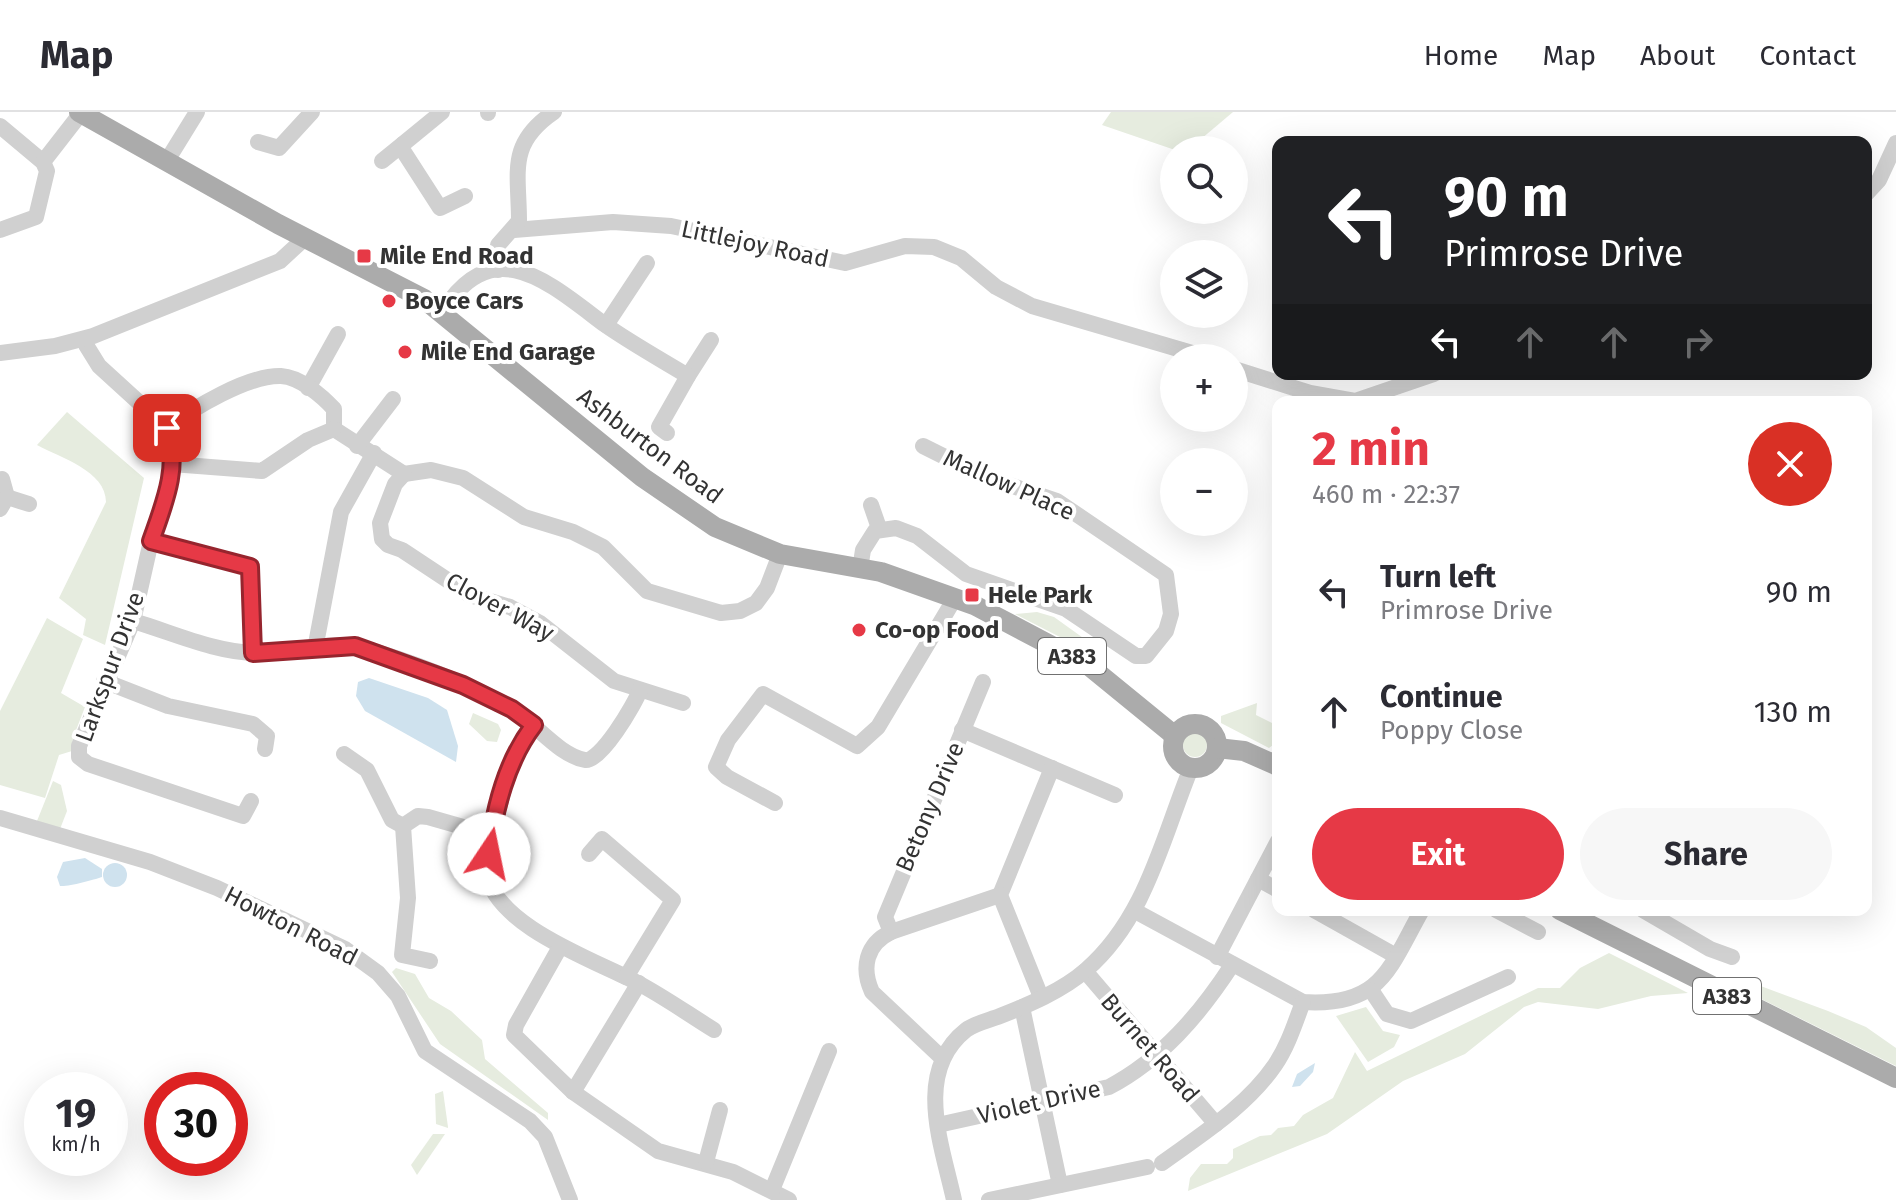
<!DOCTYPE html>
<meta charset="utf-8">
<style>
:root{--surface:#fff;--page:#f7f7f7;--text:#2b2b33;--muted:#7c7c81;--line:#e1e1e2;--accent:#e63946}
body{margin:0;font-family:"Fira Sans",sans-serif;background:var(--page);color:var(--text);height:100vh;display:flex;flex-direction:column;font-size:30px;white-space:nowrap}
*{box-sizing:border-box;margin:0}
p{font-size:26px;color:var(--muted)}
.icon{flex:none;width:44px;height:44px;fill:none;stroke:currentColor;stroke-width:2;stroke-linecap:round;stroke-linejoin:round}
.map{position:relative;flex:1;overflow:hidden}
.sheet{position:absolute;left:1272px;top:284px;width:600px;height:520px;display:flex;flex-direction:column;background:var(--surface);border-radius:16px;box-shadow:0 8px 32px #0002}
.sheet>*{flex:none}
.top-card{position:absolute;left:1272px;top:24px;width:600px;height:244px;border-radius:16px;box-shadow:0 8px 32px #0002;background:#202124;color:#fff;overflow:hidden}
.tools{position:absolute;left:1160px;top:24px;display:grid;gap:16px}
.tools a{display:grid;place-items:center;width:88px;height:88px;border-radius:50%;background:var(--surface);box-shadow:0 8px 32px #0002;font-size:40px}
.speed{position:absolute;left:24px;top:960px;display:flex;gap:16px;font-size:40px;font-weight:700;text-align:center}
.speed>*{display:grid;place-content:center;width:104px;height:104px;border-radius:50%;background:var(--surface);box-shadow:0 8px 32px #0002;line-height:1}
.speed small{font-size:20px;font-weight:400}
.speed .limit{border:12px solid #d22;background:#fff;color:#111}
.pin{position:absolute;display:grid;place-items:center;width:68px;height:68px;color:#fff;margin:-34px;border-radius:16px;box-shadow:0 4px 12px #0006}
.me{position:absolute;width:88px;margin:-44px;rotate:11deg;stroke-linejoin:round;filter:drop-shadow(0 0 6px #0008)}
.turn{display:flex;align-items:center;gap:28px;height:168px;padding:0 40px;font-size:36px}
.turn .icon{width:104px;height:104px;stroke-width:2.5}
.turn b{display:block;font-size:56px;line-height:68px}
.lanes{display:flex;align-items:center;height:76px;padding:0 40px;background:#0003;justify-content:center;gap:40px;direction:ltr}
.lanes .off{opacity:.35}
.round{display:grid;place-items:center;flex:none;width:84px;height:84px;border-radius:42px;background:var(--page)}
.head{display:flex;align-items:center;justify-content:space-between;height:136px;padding:0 40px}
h1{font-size:48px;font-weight:700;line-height:60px;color:var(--accent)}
.button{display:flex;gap:16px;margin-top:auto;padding:16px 40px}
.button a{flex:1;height:92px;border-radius:48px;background:var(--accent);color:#fff;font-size:32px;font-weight:700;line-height:92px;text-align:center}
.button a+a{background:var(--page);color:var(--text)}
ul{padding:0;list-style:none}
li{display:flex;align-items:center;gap:24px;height:120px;padding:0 40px}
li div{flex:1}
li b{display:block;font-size:30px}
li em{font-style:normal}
header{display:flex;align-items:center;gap:48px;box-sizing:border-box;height:112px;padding:0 40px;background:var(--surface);border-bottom:2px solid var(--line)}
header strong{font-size:38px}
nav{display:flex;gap:44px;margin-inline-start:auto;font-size:28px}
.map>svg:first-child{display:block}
</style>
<header>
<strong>Map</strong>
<nav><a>Home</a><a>Map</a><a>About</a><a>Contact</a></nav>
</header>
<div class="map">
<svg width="1896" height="1088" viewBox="0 0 1896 1088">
<rect width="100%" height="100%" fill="#fff"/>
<g fill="#e6ecdf">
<path d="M1111,0h122l-45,38h-13l-73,-25z"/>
<path d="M67,300l77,66 -39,167 -22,-10 3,-16 -27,-21 47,-96c0,-31 -45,-44 -69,-57z"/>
<path d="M1037,500l17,5 46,33 -3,6 -82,-42z"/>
<path d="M47,506l36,21 -22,54 24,14 -12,31 -1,13 -13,4 -14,43 -45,-13v-74z"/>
<path d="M1257,591l-1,12 22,11v21l-5,-2 -4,3 -48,-25v-7z"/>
<path d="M473,601l25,11 3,6 -4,12 -10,-1 -18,-17z"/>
<circle cx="1195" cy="633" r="12"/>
<path d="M53,669l8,4 6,26 -7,18 -23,-8z"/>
<path d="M1609,841l79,40 -37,3 -53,13 -60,-7 -14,5 -59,47 -62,27 -76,53 -139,57 2,-13 11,-14h26l6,-6v-9l27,-13 11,-1 7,-7 16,-2 9,-11 30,-17 22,-46 12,19 171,-83h22l20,-20z"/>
<path d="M396,856l19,6 14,24 22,13 31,29 3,19 63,54v7l-108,-76 -48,-72z"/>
<path d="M1717,865l33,5 78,29 38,16 30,21v18z"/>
<path d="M1366,895l17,24 17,4 -6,12 -26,15 -32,-46z"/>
<path d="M443,979l5,36v1l-12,-4 -1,-30z"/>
<path d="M433,1022h12l-28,41 -6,-10z"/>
</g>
<g fill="#cfe2ee">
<path d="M369,566l59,20 19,12 11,36 -2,16 -91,-51 -9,-15 2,-14z"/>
<path d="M85,746l17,11v8c-9,3 -34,10 -42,9l-3,-9 6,-15z"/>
<circle cx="115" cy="763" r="12"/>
<path d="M1315,951l-2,9 -13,14 -8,1 5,-13z"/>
</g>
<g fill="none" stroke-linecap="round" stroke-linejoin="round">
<g stroke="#d0d0d0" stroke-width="16">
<path d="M442,0l-39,32 -1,5 38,59 25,-12"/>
<path d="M488,0v1"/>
<path d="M0,14l43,36 4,9 -11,46 -36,13"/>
<path d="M258,30l21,6 33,-36"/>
<path d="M168,47l29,-47"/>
<path d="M382,49l21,-17"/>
<path d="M43,50l38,-49"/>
<path d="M1866,82l13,-14 17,-37"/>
<path d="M514,118l99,-8 58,4 174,37 60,-17 29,1 27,11 35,29 36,19 177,52"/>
<path d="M498,158v-25l21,-24c0,-49 -12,-77 35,-109"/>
<path d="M442,200c51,-81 106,-30 162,12 27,19 56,35 84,52l23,-36"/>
<path d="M606,213l41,-62"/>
<path d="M86,233l13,21 68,62 5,36 -5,32 -16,45 -18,80 -54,125v11l9,7 155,52 8,-15"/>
<path d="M0,241l55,-7 38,-10 187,-75 25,-23"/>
<path d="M1234,257l76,24 45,8 79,-27"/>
<path d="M308,276l30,-54"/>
<path d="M167,316c26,-20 81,-53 114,-52 19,1 41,20 53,33v20l70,45"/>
<path d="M667,321l-8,-6 29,-51"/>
<path d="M357,334l36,-47"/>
<path d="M172,352l90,7 46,-31 26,-11"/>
<path d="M404,362l27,-4 32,8 61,39 49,15 30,15 44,44 74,22 19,-2 16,-8 11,-15 13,-34"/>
<path d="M404,362l-9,10 -15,39 2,16 6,6 14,5 68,45 40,12 30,16 74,58 69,22"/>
<path d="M2,367l5,18"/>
<path d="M871,393l8,23"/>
<path d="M0,397l7,-12 22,7"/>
<path d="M151,429l99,26 3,86"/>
<path d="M860,457l3,-19 12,-19 21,-3 21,8 49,38 100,35 70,47h10l20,-25 5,-17 -5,-39 -109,-74 -74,-25 -60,-30"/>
<path d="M133,509c38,11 83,32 123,32 26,-1 80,-12 103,-6 52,14 105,35 152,62 24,13 47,46 74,51 15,3 50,-56 55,-70"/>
<path d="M315,537l26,-137 33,-59"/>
<path d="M104,569l64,25 85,18 14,12 -2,13"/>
<path d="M534,613c-20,25 -27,51 -35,83 -6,19 -15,46 -12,66 9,52 107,86 149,108 27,14 52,32 78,48"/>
<path d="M962,618l153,65"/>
<path d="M344,642l23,16 25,50 11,6"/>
<path d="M775,691l-48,-26 -11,-10 12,-27 35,-46 94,52 21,-19 77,-129"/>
<path d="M0,706l150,44 67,26 128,61 33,24 20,23 27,55 105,70 15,16 25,63"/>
<path d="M589,742l13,-15 71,61 -47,77"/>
<path d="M1258,767l20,11"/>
<path d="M1314,798l82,46"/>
<path d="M1496,798l42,22"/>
<path d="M1643,798l67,39 22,8"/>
<path d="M1135,799l168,91c79,5 86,-34 119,-92"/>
<path d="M891,820l-6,-15 98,-235"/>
<path d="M560,835l-44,78 -2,10 59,57 85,59 75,21 56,28"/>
<path d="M1217,845l61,-116"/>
<path d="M430,849l-28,-6 6,-57 -5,-72 15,-10 10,1 63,18"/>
<path d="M1085,859l131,153"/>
<path d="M1371,878l16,24 24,7 97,-44"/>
<path d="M1041,885l-41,-102 52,-127"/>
<path d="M1022,895l38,178"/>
<path d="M942,946l-70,-66c-11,-24 -6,-48 19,-60l109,-37"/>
<path d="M573,980l66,-109"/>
<path d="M938,1013l171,-38c53,-28 91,-73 123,-122"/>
<path d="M706,1050l14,-52"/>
<path d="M1162,1051c40,-29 85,-57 113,-98 13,-19 20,-42 28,-63"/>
<path d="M772,1078l57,-139"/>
<path d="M954,1088c-12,-55 -41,-128 12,-170 9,-7 24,-10 34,-14 28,-11 62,-25 86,-46 60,-52 76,-131 105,-202"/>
<path d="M989,1088l158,-33"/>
</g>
<g stroke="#ababab" stroke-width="20">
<path d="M79,0l199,112 146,75 218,178 73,50 65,27 101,18 93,33 114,60 87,71"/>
<circle cx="1195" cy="634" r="22"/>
<path d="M1217,636l27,3 34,15"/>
<path d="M1560,798l336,168"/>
</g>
</g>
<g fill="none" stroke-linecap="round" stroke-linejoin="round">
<defs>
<path id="route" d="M167,316c13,39 -3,76 -16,113l99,26 3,86 102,-7 108,39 49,24 22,16c-27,35 -40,85 -45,129"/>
</defs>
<use href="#route" stroke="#96252e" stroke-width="20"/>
<use href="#route" stroke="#e63946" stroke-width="14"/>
</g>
<g fill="#e63946" stroke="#fff" stroke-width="3">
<rect x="356" y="136" width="16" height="16" rx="4"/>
<circle cx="389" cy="189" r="8"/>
<circle cx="405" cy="240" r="8"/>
<rect x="964" y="475" width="16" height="16" rx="4"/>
<circle cx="859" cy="518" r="8"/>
</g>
<g text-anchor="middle" stroke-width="8" stroke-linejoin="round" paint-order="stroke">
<g fill="#fff" stroke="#707070" stroke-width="2">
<rect x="1038" y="526" width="68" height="36" rx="6"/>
<rect x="1693" y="866" width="68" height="36" rx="6"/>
</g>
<g font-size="22" font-weight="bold" fill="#333">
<text x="1072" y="552">A383</text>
<text x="1727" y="892">A383</text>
</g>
<g font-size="24" fill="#333" stroke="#fff">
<text transform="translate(755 132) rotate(12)" y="8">Littlejoy Road</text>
<text transform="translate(650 334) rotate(37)" y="8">Ashburton Road</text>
<text transform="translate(1009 373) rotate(24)" y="8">Mallow Place</text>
<text transform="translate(500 495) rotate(28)" y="8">Clover Way</text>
<text transform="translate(110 555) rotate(-70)" y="8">Larkspur Drive</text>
<text transform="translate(930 695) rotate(-67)" y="8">Betony Drive</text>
<text transform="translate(291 814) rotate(27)" y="8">Howton Road</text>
<text transform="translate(1150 936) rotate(49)" y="8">Burnet Road</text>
<text transform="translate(1039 990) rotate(-13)" y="8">Violet Drive</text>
</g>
<g font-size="24" font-weight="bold" fill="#333" stroke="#fff" text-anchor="start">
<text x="380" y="152">Mile End Road</text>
<text x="405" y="197">Boyce Cars</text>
<text x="421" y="248">Mile End Garage</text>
<text x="988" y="491">Hele Park</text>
<text x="875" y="526">Co-op Food</text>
</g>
</g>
</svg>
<div class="tools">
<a><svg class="icon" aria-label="search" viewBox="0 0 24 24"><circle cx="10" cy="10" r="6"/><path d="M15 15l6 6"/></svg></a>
<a><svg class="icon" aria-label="layers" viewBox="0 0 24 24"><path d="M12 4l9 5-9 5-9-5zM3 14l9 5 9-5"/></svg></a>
<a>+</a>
<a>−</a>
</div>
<div class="speed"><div>19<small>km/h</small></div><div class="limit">30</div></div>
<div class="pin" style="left:167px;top:316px;background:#d93025"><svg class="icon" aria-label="arrive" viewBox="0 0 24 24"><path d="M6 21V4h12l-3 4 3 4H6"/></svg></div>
<svg class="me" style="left:489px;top:742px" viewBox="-20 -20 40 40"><circle r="19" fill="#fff"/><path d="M0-13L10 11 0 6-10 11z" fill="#e63946"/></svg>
<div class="top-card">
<div class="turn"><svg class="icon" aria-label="left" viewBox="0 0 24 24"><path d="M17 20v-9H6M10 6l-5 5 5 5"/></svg><div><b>90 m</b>Primrose Drive</div></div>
<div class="lanes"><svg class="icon" aria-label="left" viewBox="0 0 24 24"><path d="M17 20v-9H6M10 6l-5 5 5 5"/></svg><svg class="icon off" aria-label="ahead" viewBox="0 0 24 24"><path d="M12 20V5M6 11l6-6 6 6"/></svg><svg class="icon off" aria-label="ahead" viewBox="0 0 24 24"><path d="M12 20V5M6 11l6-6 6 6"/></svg><svg class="icon off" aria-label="right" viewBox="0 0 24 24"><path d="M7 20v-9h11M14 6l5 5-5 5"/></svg></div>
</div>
<section class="sheet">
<div class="head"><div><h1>2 min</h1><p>460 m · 22:37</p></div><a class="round" style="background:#d93025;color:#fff"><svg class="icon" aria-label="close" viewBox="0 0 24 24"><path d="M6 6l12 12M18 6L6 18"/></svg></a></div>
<ul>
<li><svg class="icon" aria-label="left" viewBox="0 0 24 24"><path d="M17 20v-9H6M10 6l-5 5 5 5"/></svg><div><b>Turn left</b><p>Primrose Drive</p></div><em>90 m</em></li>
<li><svg class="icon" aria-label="ahead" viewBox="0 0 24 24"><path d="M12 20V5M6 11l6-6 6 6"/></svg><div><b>Continue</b><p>Poppy Close</p></div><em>130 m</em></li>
</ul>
<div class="button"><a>Exit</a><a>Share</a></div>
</section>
</div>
